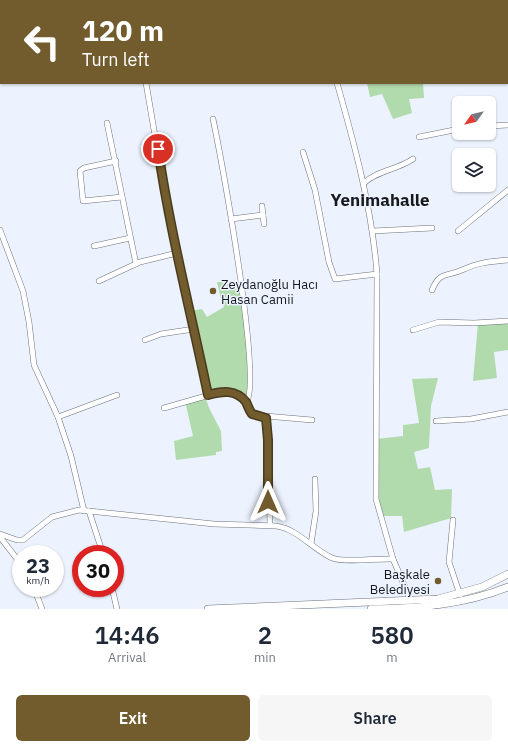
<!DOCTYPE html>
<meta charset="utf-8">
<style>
:root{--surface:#fff;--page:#f6f6f7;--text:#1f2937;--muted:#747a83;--accent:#725b2c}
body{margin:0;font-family:"IBM Plex Sans",sans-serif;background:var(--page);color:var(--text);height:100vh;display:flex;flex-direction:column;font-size:15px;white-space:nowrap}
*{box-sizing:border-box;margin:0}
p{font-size:13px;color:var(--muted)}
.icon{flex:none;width:22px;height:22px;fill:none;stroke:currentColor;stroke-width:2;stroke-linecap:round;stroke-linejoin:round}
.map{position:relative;height:609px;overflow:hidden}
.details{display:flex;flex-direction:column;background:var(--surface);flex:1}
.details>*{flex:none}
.guide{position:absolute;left:0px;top:0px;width:508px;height:84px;box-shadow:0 1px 3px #0004;background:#725b2c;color:#fff;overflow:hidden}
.needle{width:26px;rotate:236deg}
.fabs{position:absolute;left:452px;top:96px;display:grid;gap:8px}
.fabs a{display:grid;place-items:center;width:44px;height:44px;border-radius:6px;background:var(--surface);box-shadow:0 1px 3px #0004;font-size:20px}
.speed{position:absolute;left:12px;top:545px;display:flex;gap:8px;font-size:20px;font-weight:700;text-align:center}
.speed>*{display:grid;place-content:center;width:52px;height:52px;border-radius:50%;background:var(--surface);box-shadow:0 1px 3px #0004;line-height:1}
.speed small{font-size:10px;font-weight:400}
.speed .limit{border:6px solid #d22;background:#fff;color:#111}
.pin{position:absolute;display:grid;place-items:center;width:34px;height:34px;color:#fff;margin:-17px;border:2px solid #fff;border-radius:50%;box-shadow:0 1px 4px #0007}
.me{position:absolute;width:44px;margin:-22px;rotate:0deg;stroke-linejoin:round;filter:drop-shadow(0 0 3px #0008)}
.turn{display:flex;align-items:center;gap:14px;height:84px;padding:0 16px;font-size:18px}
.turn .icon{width:52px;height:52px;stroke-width:2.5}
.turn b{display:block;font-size:28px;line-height:34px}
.eta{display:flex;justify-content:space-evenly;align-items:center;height:68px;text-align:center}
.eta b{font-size:24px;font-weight:600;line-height:28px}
.button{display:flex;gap:8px;margin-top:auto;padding:8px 16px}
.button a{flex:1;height:46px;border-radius:6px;background:var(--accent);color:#fff;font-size:16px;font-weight:600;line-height:46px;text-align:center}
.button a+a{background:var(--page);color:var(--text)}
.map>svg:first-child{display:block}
</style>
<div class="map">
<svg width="508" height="609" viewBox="0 0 508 609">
<rect width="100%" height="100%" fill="#ecf3fe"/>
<g fill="#b1daad">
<path d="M367,83h56l1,15 -15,1 3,14 -19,6 -11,-25 -12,3z"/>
<path d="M240,281l7,48 1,72 -16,-8 -24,2 -17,-84 11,-2 5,8 17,-10 -3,-7 -4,-18z"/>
<path d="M508,321v29l-14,2 3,26 -24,3 5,-58z"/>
<path d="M438,378l-7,28 -2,42 -15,4 4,17 12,-2 5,23 17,-1 -1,29 -47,14 -2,-16h-22l-4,-17v-60l27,-3v-11l16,-2 -7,-44z"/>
<path d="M205,396l4,12 12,23 1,20 -6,1v3l-40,5 -2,-19 19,-5 -8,-35z"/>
</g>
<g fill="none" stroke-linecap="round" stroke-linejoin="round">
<defs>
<g id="minor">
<path d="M315,0v1"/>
<path d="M507,56h1"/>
<path d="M146,83l22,129 40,183"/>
<path d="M337,83c18,63 35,126 40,191l-1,225 17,60 18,42"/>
<path d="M213,119c8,37 50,264 33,284"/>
<path d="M107,123l29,141"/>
<path d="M489,126l19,-1"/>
<path d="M419,137l40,-8"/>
<path d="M303,152l12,38 14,72 6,17 42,-5"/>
<path d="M116,161l-32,7 -4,3 3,30 39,-4"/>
<path d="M364,183c14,-13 33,-13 49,-24"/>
<path d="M262,206l2,18"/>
<path d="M231,219l32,-4"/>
<path d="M0,230l23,61 6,31 5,43 24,52 13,39 13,55"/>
<path d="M373,231l59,-3"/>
<path d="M458,231l50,-41"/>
<path d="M94,246l36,-8"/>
<path d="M99,281l41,-19 37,-9"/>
<path d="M432,290c8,-19 14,-13 30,-20 18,-8 26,-8 46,-10"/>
<path d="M413,330l26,-8 35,1 34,-2"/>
<path d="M145,340l16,-6 33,-5"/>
<path d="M164,408l56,-16c11,-1 21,3 27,12 3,5 3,8 7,11l58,5"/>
<path d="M58,417l59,-22"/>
<path d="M266,417l2,23 2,85"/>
<path d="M436,421l35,-2 37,-7"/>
<path d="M89,511l14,43"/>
<path d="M453,520l-4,42 11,33"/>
<path d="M0,534l17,6h6l29,-23 27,-7 135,14 62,2c22,3 36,23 56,32 12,5 46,0 61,1"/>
<path d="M0,537l21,27"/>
<path d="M311,544l5,-33 -1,-32"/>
<path d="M34,588l8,21"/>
<path d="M112,588l5,21"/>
</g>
<g id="major">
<path d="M208,609l230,-10 44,-12 26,-13"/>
<path d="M371,609c48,-1 92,-4 137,-22"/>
</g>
</defs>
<use href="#minor" stroke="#6d727c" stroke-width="6"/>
<use href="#major" stroke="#6d727c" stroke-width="8"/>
<use href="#minor" stroke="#fff" stroke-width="5"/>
<use href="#major" stroke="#fff" stroke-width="7"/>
</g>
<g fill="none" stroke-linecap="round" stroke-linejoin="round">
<defs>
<path id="route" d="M158,149c12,83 33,164 50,246 14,-4 28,-6 38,7 2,4 3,8 6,12l14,4 2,22v62"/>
</defs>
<use href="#route" stroke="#4a3b1d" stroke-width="10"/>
<use href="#route" stroke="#725b2c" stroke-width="7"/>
</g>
<g fill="#725b2c" stroke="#ecf3fe" stroke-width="1.5">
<circle cx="213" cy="291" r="4"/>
<circle cx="438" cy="581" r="4"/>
</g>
<g text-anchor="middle" stroke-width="3" stroke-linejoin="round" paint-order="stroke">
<g font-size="13" fill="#17191d" stroke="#ecf3fe" text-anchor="start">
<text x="221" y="289">Zeydanoğlu Hacı<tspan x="221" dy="15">Hasan Camii</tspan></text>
<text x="430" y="579" text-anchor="end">Başkale<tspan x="430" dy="15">Belediyesi</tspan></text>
</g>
<g font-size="17" font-weight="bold" fill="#17191d" stroke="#ecf3fe">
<text x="380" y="206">Yenimahalle</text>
</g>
</g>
</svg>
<div class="fabs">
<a><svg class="needle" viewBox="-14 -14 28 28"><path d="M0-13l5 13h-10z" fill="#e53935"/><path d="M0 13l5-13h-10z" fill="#747a83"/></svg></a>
<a><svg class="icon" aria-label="layers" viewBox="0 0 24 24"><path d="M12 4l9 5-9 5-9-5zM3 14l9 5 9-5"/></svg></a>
</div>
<div class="speed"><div>23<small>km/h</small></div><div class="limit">30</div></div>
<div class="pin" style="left:158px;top:149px;background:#d93025"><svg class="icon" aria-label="arrive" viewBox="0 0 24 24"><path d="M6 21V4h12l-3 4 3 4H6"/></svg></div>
<svg class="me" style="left:268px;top:502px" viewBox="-20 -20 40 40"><path d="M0-17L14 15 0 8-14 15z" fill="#725b2c" stroke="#fff" stroke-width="4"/></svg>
<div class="guide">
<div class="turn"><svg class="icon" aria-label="left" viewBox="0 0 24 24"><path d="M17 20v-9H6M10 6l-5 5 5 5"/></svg><div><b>120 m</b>Turn left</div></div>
</div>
</div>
<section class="details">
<div class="eta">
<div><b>14:46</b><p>Arrival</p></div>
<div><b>2</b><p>min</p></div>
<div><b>580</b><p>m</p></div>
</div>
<div class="button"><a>Exit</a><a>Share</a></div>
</section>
